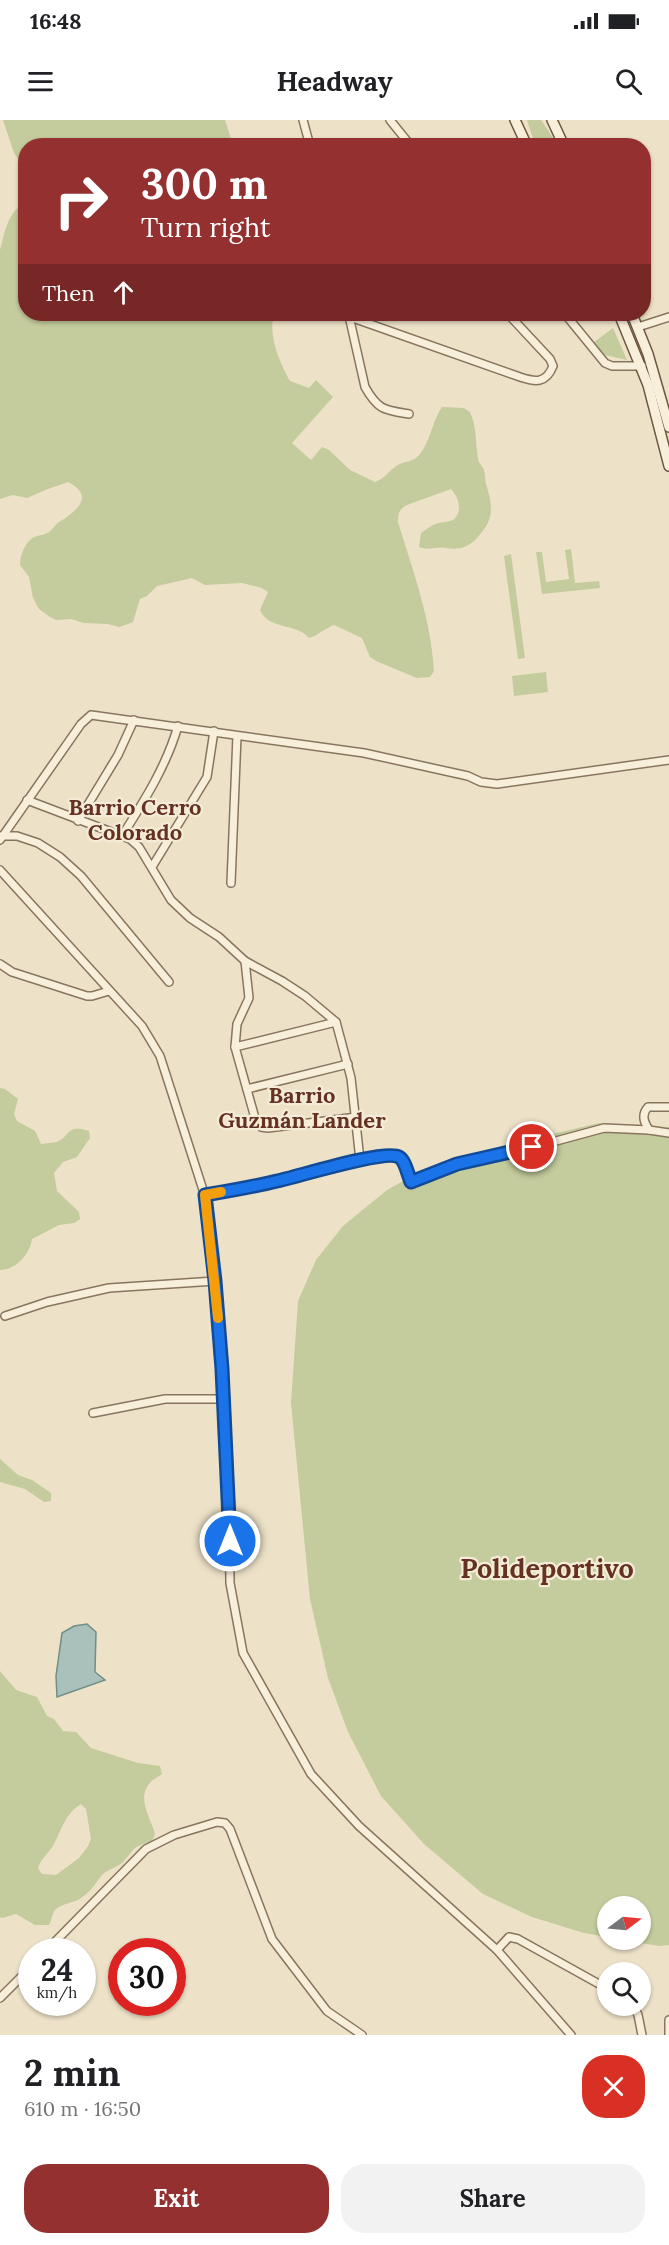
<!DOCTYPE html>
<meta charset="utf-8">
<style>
:root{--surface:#fff;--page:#f2f2f2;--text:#202124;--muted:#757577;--accent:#943130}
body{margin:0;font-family:Lora,serif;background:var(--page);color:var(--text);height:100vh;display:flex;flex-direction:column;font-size:22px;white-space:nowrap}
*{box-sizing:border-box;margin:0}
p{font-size:20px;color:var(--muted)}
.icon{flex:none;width:33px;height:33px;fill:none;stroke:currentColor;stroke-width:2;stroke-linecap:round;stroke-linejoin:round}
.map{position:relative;height:1915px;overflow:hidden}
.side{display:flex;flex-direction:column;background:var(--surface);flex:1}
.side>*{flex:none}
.hud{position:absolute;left:18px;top:18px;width:633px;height:183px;border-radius:24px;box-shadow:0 2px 4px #0004;background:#943130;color:#fff;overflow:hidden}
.needle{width:39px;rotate:74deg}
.tools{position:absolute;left:597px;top:1776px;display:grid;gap:12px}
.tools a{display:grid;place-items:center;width:54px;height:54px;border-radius:50%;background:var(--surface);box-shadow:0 2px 4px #0004;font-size:30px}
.speed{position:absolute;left:18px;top:1818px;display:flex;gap:12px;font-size:30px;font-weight:700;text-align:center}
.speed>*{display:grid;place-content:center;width:78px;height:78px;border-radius:50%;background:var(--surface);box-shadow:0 2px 4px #0004;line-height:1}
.speed small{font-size:15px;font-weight:400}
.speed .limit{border:9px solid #d22;background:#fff;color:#111}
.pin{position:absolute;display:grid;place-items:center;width:51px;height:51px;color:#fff;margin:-26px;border:3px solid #fff;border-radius:50%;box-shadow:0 2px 6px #0007}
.me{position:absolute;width:66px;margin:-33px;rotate:0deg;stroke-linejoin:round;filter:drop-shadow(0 0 4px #0008)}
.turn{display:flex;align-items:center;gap:21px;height:126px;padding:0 24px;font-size:27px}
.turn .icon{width:78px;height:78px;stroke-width:2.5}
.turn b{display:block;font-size:42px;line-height:51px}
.then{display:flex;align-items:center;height:57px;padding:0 24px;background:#0003;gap:12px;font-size:22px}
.round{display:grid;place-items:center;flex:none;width:63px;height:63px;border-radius:24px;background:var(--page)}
.head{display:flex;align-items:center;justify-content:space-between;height:102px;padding:0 24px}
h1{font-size:36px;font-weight:800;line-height:45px}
.action{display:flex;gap:12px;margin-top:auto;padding:12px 24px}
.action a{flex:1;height:69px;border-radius:24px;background:var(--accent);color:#fff;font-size:24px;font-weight:800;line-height:69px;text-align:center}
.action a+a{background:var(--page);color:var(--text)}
.status{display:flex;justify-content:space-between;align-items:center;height:42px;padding:0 30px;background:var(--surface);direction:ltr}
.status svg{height:16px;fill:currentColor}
header{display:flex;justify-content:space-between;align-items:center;height:78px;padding:0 24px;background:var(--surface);font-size:27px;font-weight:800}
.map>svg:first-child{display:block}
</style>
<div class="status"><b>16:48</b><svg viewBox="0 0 49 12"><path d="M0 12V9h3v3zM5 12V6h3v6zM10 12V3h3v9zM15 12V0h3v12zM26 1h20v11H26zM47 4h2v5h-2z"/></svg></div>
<header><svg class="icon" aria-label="menu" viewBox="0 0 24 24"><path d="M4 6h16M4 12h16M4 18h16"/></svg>Headway<svg class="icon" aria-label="search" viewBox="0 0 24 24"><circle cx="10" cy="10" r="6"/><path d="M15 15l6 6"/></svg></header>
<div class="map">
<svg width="669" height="1915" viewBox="0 0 669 1915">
<rect width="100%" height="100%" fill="#ede2c8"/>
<g fill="#c4cb9c" fill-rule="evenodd">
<path d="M3,0h222l8,25 -207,1 -1,23 -11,-16z"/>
<path d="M527,0h14l17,25h-23z"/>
<path d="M25,83l1,111h248c-6,22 5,47 16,67l19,7 7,-8 17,17 -41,46 19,17 11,-13 7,3 21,20 25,12c10,-3 14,-12 23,-17 5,-3 12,-3 18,-7 13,-10 16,-37 26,-51l22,1 6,4c7,15 5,30 8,46 0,5 4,7 6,12 1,4 1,9 2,14 7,24 9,35 -10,55 -9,9 -18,11 -30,9 -10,-2 -17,3 -27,-1l2,-14c5,-3 10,-8 17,-10 4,-1 10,-1 15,-3 11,-8 5,-24 -2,-31l-44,16c-8,4 -9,9 -9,17 15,49 33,97 36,149l-4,6 -13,1 -41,-17 -6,-4 -8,-19 -28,-13c-9,3 -15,10 -25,13 -12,-15 -41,-8 -49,-28l8,-18 -6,-4 -20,-5 -37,2 -13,-7 -35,8 -10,10 -7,3 -7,23 -13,5 -13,-3 -23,-1 -13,-4 -15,1 -6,-3 -11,-8 -6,-11 -4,-21 -9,-12c0,-10 4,-19 11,-26 5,-4 12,-3 18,-7 4,-3 6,-7 10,-10 17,-10 37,-26 9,-40l-20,7 -21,9 -14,-3 -13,4v-249c5,-17 7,-38 25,-47z"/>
<path d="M613,208l14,32 -22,-5 -12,-12z"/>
<path d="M571,429l4,34 24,-2 1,7 -58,6 -6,-42h6l4,30 23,-3 -4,-29z"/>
<path d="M511,434l14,104 -7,1 -14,-103z"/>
<path d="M546,552l2,20 -34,4 -2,-20z"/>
<path d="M0,968l5,1 13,10 -4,15 3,7 18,10 6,13c5,-1 12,-1 16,-2 14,-6 9,-18 32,-11l1,7 -13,19 -14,5 -9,11 3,18 22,21 1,7 -6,4 -15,2 -27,14c-2,15 -16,31 -32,31z"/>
<path d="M599,1003l70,4v818l-10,1 -36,-6h17v-34h-32l-1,31 -23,-4 -52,-16 -49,-23 -59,-50 -43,-48 -33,-64 -20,-54 -18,-79 -19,-196 7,-102 18,-41 27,-34 44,-36 36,-20 66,-21z"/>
<path d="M0,1339l18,16 14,5 19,13v8l-7,1 -19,-13 -25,-7z"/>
<path d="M0,1551l16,19 21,7 10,19 7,3 9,12 13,1 15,16 47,15 22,3 2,8c-4,3 -9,5 -12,9 -14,15 1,36 5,51l-3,7c-22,7 -15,6 -29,21 -5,5 -14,7 -20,12 -7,8 -12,18 -22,24 -7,5 -18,5 -25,11 -4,3 -4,11 -7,16h-14l-19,-11 -14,4 -2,-1zM81,1684l5,5 5,30 -3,7 -9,12 -23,17 -14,-1 -4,-6c3,-10 11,-15 16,-24 8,-15 11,-30 27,-40z"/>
</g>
<path fill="#a9c1ba" stroke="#6f8f88" stroke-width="1.5" d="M87,1504l9,8 -1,40 10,8 -48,17 -1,-21 6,-43 12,-7z"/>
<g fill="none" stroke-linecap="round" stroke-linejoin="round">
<defs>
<g id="minor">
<path d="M303,0l7,26"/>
<path d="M390,0l21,26"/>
<path d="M565,194l40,49 7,3h30"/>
<path d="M349,196l16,71c13,23 19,23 44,27"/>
<path d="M350,197l170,60c15,5 26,7 33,-11l-3,-7 -42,-45"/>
<path d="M638,207l31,-10"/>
<path d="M27,680l103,39 9,8 32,53 19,18 29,19 26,24 4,37 -12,26 -2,23"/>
<path d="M78,701l40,-66 16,-35"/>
<path d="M0,716h17l21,7 22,14 21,19 88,106"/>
<path d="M122,716c22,-35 44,-69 56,-110"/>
<path d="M0,720l81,-116 10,-9 273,38 104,23 13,6 16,2 172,-24"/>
<path d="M152,747l55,-90 7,-46"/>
<path d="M0,750l142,156 18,30 44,137 11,88 7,88 7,130 1,84 13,70 68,121 48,52 138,124 74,85"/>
<path d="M231,763l6,-147"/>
<path d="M0,844l12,8 75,24h5l17,-5"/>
<path d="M336,902l-101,25 20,71 6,9 7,1 89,-11"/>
<path d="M247,969l101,-25"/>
<path d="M669,987h-21c-7,8 -4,15 1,23l20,3"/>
<path d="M360,1040l38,-4 4,4 9,22 46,-18 55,-11 92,-25 45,2"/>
<path d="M205,1075l72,-14 83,-21 -9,-82 -15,-56 -31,-26 -23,-15 -37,-20"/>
<path d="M5,1196l42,-14 62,-14 106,-7"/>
<path d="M93,1293l72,-14h58"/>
<path d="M497,1830l12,-13 9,2 90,50"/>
<path d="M45,1832l101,-103 28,-14 43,-13 8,1 5,6 42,110 55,72 35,24"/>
<path d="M0,1878l32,-32"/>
<path d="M634,1886l4,9 4,20"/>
<path d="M669,1915v-15"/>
</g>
<g id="secondary">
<path d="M515,0l12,26"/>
<path d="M552,0l12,26"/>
<path d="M619,194l29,71 21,81"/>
<path d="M632,194l16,40 21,73"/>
</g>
</defs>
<use href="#minor" stroke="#88755e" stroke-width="10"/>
<use href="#secondary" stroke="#6a5641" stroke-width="12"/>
<use href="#minor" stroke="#f8efdb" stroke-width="7"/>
<use href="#secondary" stroke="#f8efdb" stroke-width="9"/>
</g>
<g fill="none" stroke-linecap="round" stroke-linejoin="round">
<defs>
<path id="route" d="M230,1421l-8,-172 -7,-88 -10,-86c24,-4 48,-8 72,-14 20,-4 108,-32 122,-24 6,3 9,18 12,25l46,-18 75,-17"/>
</defs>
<use href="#route" stroke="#114b97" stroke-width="15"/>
<use href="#route" stroke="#1a73e8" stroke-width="10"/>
<path stroke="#f59e0b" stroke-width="10" d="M218,1198l-13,-123 16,-3"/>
</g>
<g text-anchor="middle" stroke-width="4.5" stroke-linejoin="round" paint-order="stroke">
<g font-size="22" font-weight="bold" fill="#643122" stroke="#f4ecd7">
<text x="135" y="695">Barrio Cerro<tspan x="135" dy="25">Colorado</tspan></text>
<text x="302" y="983">Barrio<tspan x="302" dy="25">Guzmán Lander</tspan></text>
</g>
<g font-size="27" font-weight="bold" fill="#643122" stroke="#f4ecd7">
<text x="547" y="1458">Polideportivo</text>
</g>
</g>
</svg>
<div class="tools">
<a><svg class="needle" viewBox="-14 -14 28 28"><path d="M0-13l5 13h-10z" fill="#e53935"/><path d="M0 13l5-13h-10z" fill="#757577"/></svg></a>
<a><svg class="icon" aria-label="search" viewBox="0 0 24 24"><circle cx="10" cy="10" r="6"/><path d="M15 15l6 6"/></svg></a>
</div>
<div class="speed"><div>24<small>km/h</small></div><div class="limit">30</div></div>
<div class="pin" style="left:532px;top:1027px;background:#d93025"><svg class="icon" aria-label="arrive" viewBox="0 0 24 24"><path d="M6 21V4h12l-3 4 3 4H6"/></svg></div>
<svg class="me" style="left:230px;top:1421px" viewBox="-20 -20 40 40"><circle r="17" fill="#1a73e8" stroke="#fff" stroke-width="3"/><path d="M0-11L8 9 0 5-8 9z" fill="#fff"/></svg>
<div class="hud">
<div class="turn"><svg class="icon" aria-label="right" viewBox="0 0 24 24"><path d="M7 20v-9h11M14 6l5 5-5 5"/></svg><div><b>300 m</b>Turn right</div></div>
<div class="then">Then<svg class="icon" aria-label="ahead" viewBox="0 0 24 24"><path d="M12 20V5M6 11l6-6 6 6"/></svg></div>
</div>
</div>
<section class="side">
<div class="head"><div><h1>2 min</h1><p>610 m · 16:50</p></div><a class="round" style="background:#d93025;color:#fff"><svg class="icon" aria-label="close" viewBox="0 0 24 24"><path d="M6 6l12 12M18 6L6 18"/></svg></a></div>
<div class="action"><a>Exit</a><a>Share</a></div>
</section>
